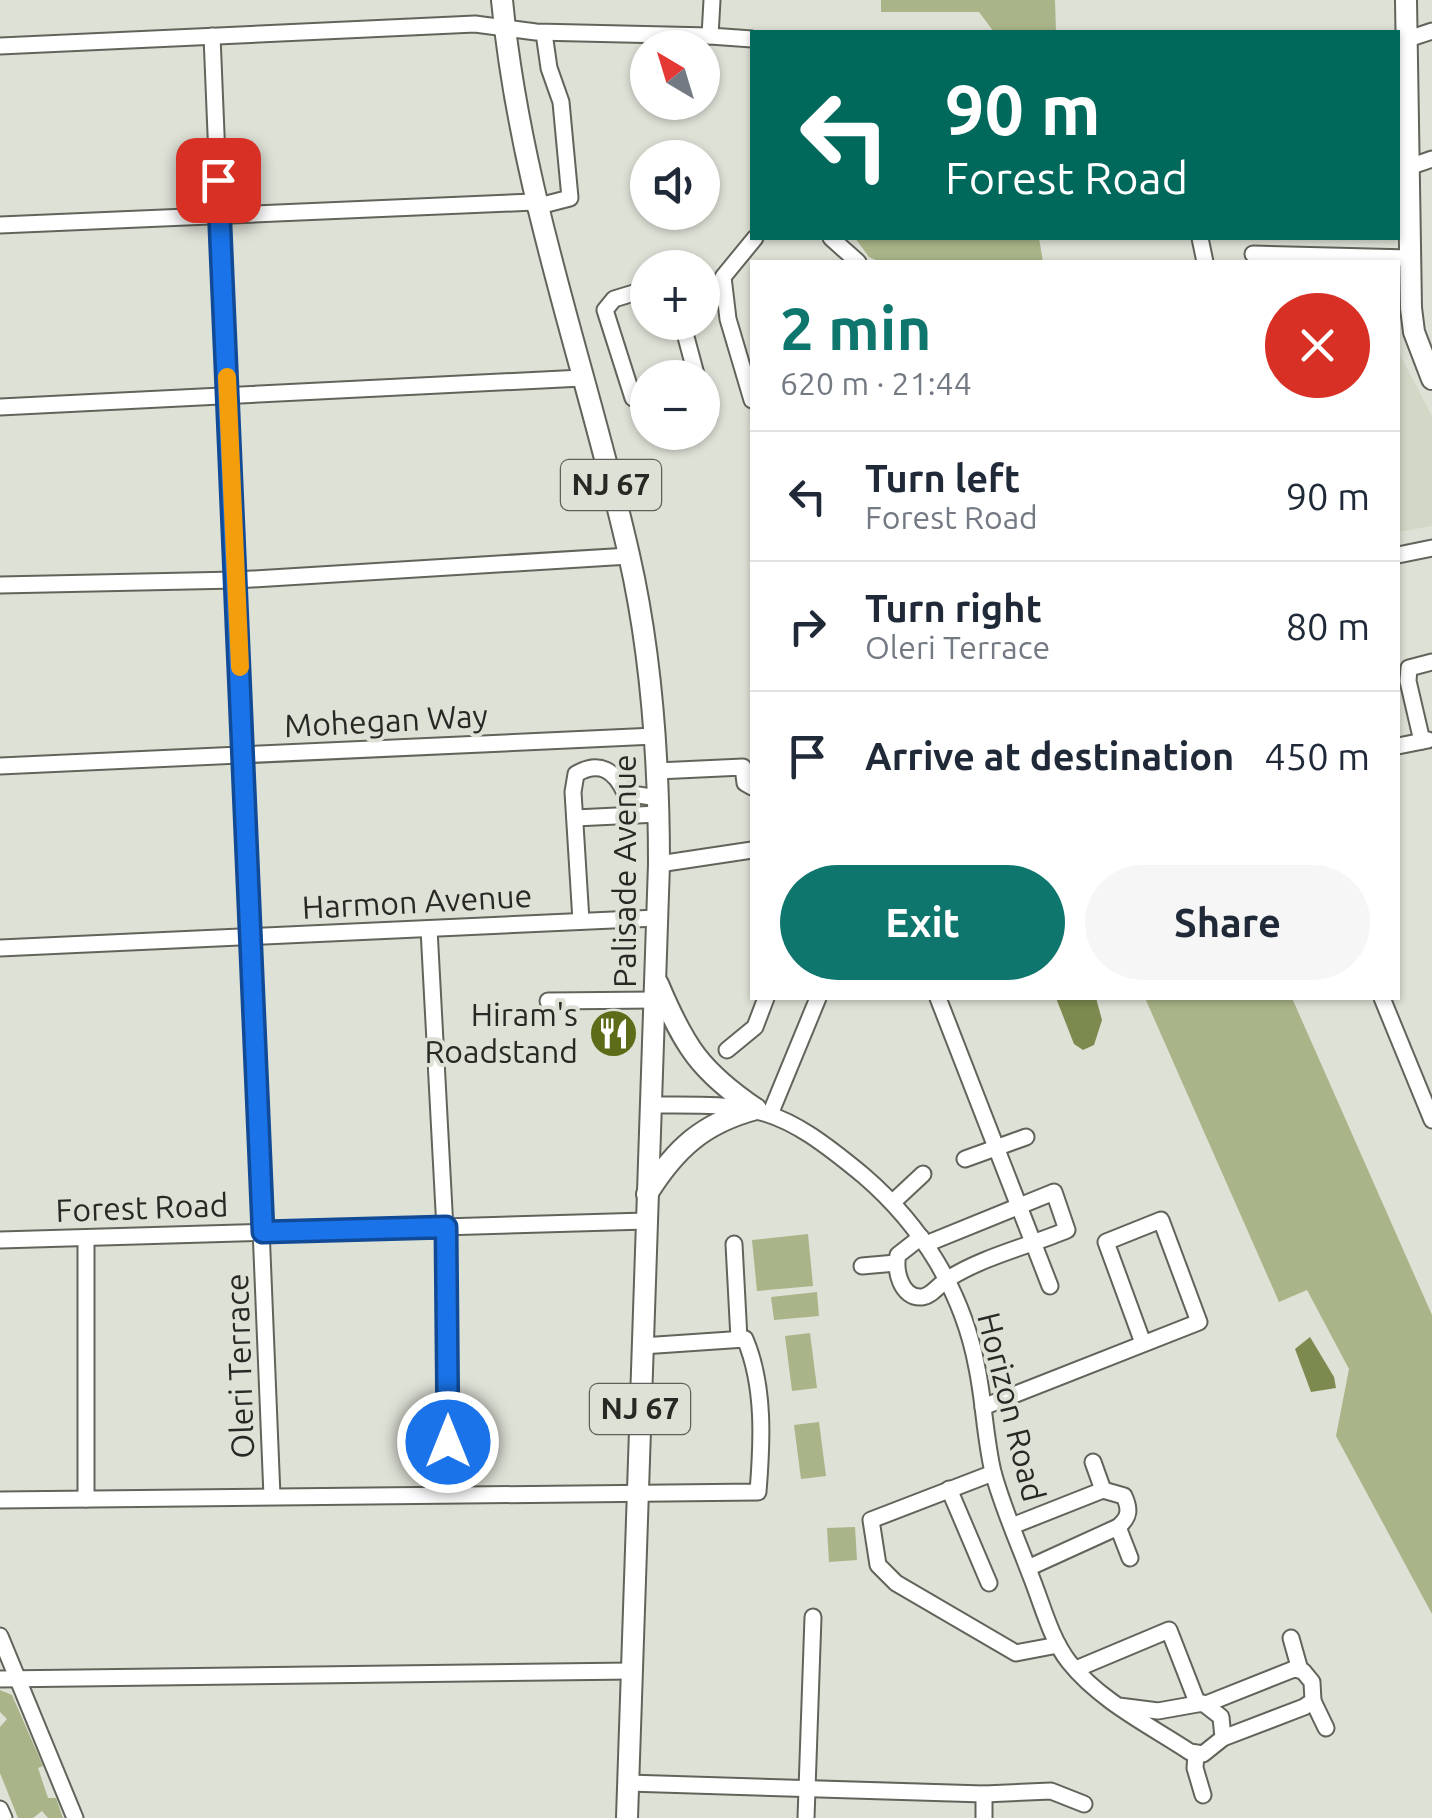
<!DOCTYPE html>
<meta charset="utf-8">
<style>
:root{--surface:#fff;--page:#f6f6f7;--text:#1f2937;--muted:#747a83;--line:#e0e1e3;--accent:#0f766e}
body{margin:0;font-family:Ubuntu,sans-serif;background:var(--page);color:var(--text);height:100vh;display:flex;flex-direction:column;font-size:38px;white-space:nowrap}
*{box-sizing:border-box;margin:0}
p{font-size:32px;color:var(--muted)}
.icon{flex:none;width:55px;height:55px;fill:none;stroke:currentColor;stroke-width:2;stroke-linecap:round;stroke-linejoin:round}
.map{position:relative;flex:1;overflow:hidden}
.drawer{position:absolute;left:750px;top:260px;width:650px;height:740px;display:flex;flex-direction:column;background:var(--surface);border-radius:0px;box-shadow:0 2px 8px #0004}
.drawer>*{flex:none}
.banner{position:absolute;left:750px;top:30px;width:650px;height:210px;border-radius:0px;box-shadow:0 2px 8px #0004;background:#00695c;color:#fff;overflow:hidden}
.needle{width:65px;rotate:322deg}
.fabs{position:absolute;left:630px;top:30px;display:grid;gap:20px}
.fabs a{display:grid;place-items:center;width:90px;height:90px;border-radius:50%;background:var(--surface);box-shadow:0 2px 8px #0004;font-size:50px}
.pin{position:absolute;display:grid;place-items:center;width:85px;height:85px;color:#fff;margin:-42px;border-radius:20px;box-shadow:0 5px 15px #0006}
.me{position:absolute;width:110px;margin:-55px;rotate:0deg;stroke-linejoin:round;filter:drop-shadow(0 0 8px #0008)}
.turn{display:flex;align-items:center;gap:35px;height:210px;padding:0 30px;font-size:45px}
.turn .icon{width:130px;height:130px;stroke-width:2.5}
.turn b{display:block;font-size:70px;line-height:85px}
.round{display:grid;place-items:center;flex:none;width:105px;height:105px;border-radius:52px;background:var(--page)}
.overview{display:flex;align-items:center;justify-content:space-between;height:170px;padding:0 30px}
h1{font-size:60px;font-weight:700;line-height:75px;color:var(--accent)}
.cta{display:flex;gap:20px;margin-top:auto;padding:20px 30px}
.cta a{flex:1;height:115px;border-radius:60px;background:var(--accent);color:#fff;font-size:40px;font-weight:700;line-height:115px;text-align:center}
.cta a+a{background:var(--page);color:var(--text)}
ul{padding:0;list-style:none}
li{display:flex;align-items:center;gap:30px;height:130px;padding:0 30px;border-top:2px solid var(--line)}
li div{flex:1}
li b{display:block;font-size:38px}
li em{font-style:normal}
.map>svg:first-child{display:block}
</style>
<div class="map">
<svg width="1432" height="1818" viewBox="0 0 1432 1818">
<rect width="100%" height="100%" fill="#dee1d6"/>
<path fill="#d2d8c5" d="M1398,351l34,65v110l-34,6z"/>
<g fill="#a9b588">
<path d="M881,0h174l1,32h-62l-15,-20h-98z"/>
<path d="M855,238h184l4,24h-163l-11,-5z"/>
<path d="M1145,998h147l140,317v299l-96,-178 13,-67 -42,-79 -28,12z"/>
<path d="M808,1234l5,52 -56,5 -5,-51z"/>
<path d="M817,1292l2,24 -45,4 -3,-23z"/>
<path d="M810,1333l7,55 -25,3 -7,-55z"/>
<path d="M819,1422l7,54 -25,3 -7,-54z"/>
<path d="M855,1527l2,33 -28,2 -2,-34z"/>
<path d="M0,1690l12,5 31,71 -5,2 10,30h8l7,20h-15l-6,-7 -9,7h-15l-18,-45v-46l7,-8 -7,-7z"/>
</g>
<g fill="#7c8a4f">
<path d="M1056,998h40l6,22 -8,25 -11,5 -9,-6z"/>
<path d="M1310,1337l24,40 2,11 -25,4 -16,-43z"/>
</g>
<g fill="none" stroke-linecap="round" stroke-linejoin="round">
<defs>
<g id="minor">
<path d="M712,0l-2,36 42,3"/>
<path d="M212,36l60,1460"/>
<path d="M1408,39l24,-8"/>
<path d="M0,46l475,-22 61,8 174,4"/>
<path d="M1409,167l23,-8"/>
<path d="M535,207l35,-9 -9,-96 -12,-34 -5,-35"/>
<path d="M0,225l534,-23"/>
<path d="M831,238l27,24"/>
<path d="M1200,238l5,24"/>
<path d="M1253,254l157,4"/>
<path d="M682,322l15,56"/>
<path d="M702,397l6,21 -6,9"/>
<path d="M633,398l-28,-88 9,-11 23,-7"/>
<path d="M752,400l-24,-81 -5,-42 32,-39"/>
<path d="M0,407l582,-29"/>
<path d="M1398,555l34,-7"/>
<path d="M0,585l236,-5 393,-24"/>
<path d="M1422,741l-14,-60 1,-13 23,-6"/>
<path d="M1398,746l30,-6"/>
<path d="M0,766l655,-30"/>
<path d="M657,771l86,-4 2,16 7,4"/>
<path d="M575,818l83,-4"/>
<path d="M659,864l93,-14"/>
<path d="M581,921l-8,-129 3,-18c24,-14 39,-3 49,19l33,5"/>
<path d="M429,929l17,319 2,245"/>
<path d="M0,948l657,-30"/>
<path d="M938,998l112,288"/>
<path d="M1382,998l50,122"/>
<path d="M548,1001l107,-1"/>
<path d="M727,1050l28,-23 11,-29"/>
<path d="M650,1105c110,-1 128,0 214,71 58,50 99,116 113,192 7,34 8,70 16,104 10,37 26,72 39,107 11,28 19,60 37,83 31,39 80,63 121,90l13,2 20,-16 -2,-21 -18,-14 -45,8 -39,-5"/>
<path d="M771,1112l47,-114"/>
<path d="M965,1159l61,-22"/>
<path d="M893,1202l30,-28"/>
<path d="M921,1237l-23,18c-4,14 3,44 24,42 10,-1 17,-13 26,-18 34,-22 81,-33 119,-49l-13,-38 -128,52"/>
<path d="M86,1238v261"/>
<path d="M0,1240l646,-19"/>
<path d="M734,1244l5,95"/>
<path d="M862,1266l34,-3"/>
<path d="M983,1407l216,-85 -38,-102 -55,22 37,101"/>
<path d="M1093,1462l10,28"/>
<path d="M993,1473l-122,47 7,45 18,18 120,70 42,-8"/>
<path d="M949,1489l40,94"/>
<path d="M0,1500l758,-8c4,-49 7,-106 -13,-153l-103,7"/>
<path d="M1012,1526l91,-36 21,6c6,13 6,21 -6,31l-90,41"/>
<path d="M1118,1527l12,31"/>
<path d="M0,1636l75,182"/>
<path d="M1291,1638l9,32"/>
<path d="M1076,1669l93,-39 28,72"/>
<path d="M0,1679l632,-8"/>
<path d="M1313,1701l13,27"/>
<path d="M1206,1704l88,-35 9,2 9,11 1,19 -9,6 -81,31"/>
<path d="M1196,1754l-1,14 8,27"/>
<path d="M628,1783l356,11 67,-3 33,13"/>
<path d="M0,1809l4,9"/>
<path d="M806,1818l7,-201"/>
<path d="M984,1818v-24"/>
</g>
<g id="major">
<path d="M502,0c18,191 85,369 127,555 23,101 30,206 30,309l-32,954"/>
<path d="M1406,0l5,308 3,24 18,47"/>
<path d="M658,984c26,62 42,87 98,125"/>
<path d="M647,1194c28,-45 56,-71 109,-85"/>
</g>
</defs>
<use href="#minor" stroke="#61645a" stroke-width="19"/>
<use href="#major" stroke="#61645a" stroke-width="24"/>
<use href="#minor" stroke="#fff" stroke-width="15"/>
<use href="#major" stroke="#fff" stroke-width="20"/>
</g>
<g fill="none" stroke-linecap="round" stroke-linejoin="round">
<defs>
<path id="route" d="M218,180l45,1052 183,-5 2,215"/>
</defs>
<use href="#route" stroke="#114b97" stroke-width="25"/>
<use href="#route" stroke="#1a73e8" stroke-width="18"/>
<path stroke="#f59e0b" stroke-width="18" d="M227,377l13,290"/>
</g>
<defs>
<symbol id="restaurant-disc" viewBox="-11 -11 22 22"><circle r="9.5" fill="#5d6c18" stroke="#dee1d6"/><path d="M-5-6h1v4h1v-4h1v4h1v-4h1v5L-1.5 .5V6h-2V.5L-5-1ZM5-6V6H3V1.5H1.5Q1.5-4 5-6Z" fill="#fff"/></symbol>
</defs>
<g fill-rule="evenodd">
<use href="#restaurant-disc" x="586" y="1006" width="55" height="55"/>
</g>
<g text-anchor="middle" stroke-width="8" stroke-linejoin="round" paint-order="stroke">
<g fill="#dee1d6" stroke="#5f605a" stroke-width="2.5">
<rect x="561" y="460" width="100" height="50" rx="8"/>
<rect x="590" y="1384" width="100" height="50" rx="8"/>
</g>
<g font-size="30" font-weight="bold" fill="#282925">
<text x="611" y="495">NJ 67</text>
<text x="640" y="1419">NJ 67</text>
</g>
<g font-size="32" fill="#282925" stroke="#dee1d6">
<text transform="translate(386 721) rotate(-3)" y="11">Mohegan Way</text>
<text transform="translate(625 871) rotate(-90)" y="11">Palisade Avenue</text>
<text transform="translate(417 902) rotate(-3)" y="11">Harmon Avenue</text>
<text transform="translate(142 1208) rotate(-2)" y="11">Forest Road</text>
<text transform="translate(240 1366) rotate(-92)" y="11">Oleri Terrace</text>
<text transform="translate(1011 1407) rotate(76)" y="11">Horizon Road</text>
</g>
<g font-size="32" fill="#282925" stroke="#dee1d6" text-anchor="end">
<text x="578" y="1026">Hiram's<tspan x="578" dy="37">Roadstand</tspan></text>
</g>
</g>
</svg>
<div class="fabs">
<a><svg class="needle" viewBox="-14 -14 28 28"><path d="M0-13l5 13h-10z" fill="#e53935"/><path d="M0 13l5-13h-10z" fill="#747a83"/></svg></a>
<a><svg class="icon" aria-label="sound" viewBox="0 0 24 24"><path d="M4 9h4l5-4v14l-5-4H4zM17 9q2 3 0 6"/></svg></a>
<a>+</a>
<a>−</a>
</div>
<div class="pin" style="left:218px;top:180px;background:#d93025"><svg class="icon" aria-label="arrive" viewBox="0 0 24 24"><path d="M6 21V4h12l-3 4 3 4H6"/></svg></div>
<svg class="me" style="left:448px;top:1442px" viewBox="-20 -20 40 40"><circle r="17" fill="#1a73e8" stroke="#fff" stroke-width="3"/><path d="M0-11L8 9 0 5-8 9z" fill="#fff"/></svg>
<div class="banner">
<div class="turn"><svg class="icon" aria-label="left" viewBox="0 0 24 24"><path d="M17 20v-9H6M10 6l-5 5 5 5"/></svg><div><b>90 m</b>Forest Road</div></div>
</div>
<section class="drawer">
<div class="overview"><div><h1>2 min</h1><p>620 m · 21:44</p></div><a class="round" style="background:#d93025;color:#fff"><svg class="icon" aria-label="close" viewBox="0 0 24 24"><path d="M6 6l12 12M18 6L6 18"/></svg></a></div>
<ul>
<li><svg class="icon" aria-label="left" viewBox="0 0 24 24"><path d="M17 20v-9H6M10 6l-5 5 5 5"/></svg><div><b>Turn left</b><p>Forest Road</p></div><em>90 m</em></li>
<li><svg class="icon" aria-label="right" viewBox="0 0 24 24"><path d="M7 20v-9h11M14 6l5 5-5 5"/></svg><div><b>Turn right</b><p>Oleri Terrace</p></div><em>80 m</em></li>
<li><svg class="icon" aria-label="arrive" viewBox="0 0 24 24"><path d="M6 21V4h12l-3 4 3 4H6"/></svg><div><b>Arrive at destination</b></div><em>450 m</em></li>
</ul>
<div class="cta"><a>Exit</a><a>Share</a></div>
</section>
</div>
